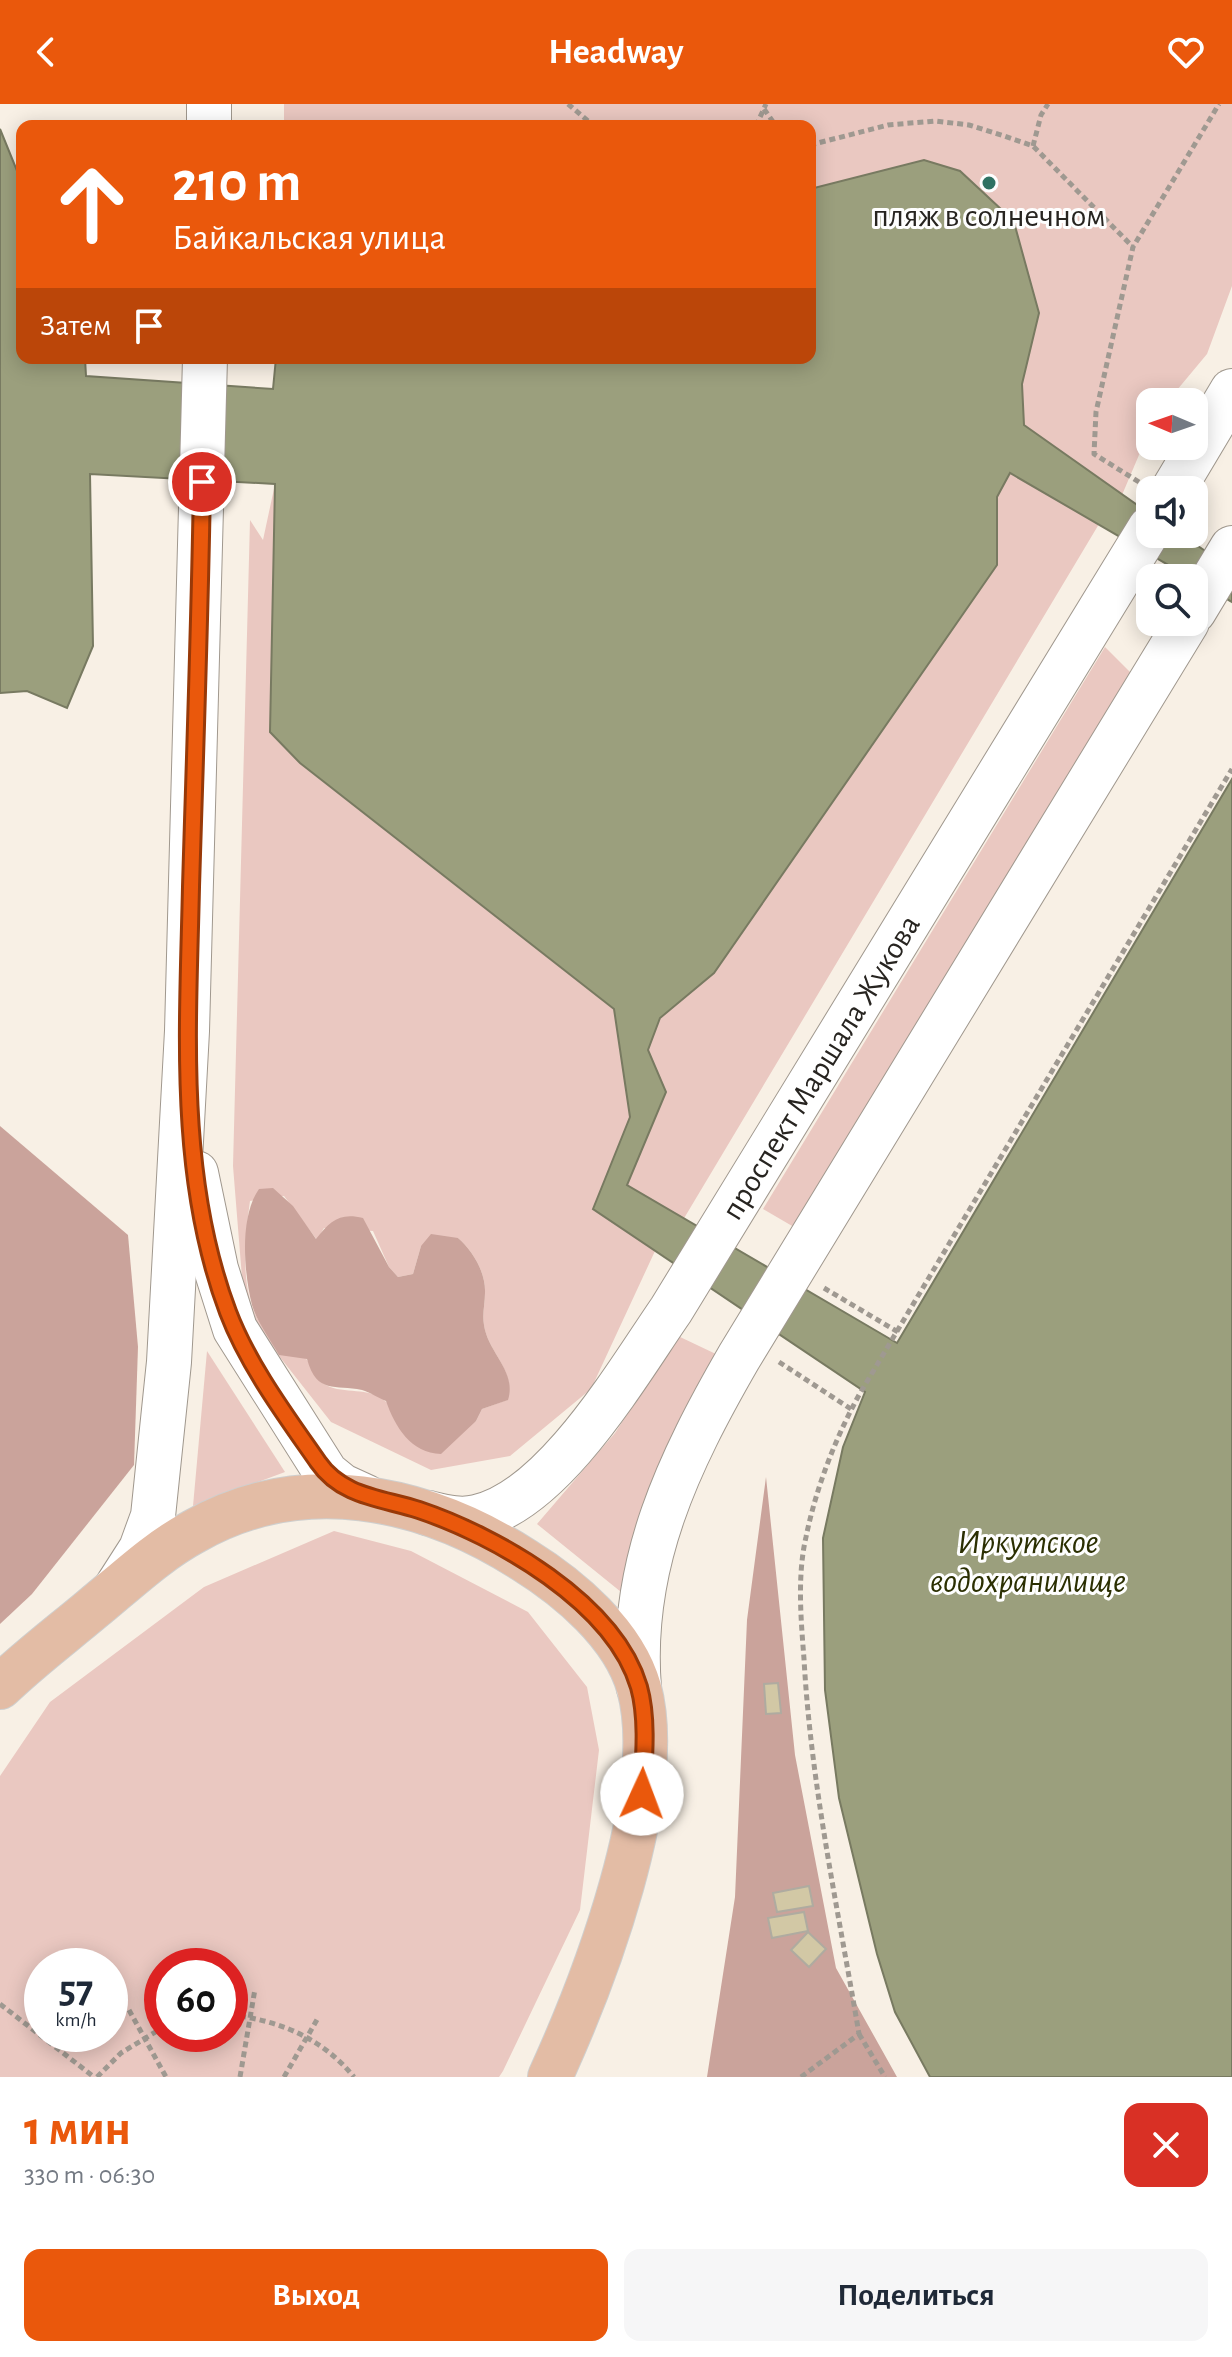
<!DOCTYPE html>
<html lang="ru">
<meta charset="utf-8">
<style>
:root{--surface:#fff;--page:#f6f6f7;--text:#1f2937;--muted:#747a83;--accent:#ea580c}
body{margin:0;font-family:"Alegreya Sans",sans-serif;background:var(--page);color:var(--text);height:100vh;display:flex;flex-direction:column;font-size:30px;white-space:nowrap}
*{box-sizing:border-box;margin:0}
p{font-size:26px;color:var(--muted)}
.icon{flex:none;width:44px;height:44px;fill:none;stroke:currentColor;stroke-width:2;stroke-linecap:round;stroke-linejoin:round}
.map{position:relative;height:1973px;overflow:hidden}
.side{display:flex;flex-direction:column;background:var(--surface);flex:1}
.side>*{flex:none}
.hud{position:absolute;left:16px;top:16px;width:800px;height:244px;border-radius:16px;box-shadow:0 4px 20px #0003;background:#ea580c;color:#fff;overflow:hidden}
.needle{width:52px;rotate:272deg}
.buttons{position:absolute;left:1136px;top:284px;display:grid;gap:16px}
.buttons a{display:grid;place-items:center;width:72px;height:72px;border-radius:16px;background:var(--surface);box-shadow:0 4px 20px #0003;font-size:40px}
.speed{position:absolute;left:24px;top:1844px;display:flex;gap:16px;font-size:40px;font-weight:700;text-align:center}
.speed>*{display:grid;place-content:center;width:104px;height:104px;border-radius:50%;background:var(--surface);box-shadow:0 4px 20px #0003;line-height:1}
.speed small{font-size:20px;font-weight:400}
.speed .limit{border:12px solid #d22;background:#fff;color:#111}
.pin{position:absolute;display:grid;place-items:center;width:68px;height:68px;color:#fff;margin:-34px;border:4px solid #fff;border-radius:50%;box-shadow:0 2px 8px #0007}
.me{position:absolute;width:88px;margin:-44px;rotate:2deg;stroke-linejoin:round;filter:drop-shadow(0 0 6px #0008)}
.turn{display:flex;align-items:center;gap:28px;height:168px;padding:0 24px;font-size:36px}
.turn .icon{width:104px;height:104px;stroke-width:2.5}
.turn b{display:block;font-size:56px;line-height:68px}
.then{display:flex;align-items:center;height:76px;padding:0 24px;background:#0003;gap:16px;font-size:30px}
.round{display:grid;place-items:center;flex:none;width:84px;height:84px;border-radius:16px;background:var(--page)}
.headline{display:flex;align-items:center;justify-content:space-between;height:136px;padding:0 24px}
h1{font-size:48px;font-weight:700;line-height:60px;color:var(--accent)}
.cta{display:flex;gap:16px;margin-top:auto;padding:16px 24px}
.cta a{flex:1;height:92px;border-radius:16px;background:var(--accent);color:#fff;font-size:32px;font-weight:700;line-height:92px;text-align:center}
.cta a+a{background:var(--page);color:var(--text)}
header{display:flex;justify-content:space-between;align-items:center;height:104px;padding:0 24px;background:var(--accent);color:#fff;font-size:36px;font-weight:700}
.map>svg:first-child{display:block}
</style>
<header><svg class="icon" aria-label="back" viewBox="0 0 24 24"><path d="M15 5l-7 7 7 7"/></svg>Headway<svg class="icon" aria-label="heart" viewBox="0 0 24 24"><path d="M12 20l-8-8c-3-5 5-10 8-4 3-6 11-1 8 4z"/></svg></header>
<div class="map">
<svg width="1232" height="1973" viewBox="0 0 1232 1973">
<rect width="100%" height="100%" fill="#f8f0e5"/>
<g fill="#eac8c1" fill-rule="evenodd">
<path d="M284,0h948v182l-25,68 -40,48h-17v27l-28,66 -98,-70 -2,-41 17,-71 -115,-153 -114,29v-63h-526z"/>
<path d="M1010,369l89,51 -416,696 -56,-35 39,-93 -18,-42 12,-32 54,-45 283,-408v-68z"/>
<path d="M275,380l-5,248 30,31 314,246 16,108 -37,92 62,42 -64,138 -81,67 -79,14 -100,-48 -70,-89 -18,-43 -10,-124 17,-646 13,20zM284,1092l33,44 7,-12 49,3 16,36 9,10 15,-3 8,-28 37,-8c15,13 28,35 27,55 0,11 -3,21 -1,32 4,28 33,46 23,75l-25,9 -6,12 -59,24c-17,-11 -17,-32 -32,-44 -17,-15 -40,-6 -59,-16 -11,-5 -12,-20 -22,-28 -12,-10 -29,-17 -40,-29 -26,-31 -19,-91 -14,-127z"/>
<path d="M1105,543l25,25 -331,558 -36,-21z"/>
<path d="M678,1232l40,19 -92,241 -89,-72 78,-91z"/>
<path d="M207,1247l78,121 -92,34z"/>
<path d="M334,1427l77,20 117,61 59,75 12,63 -19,160 -77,161 -4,6h-499v-301l50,-74 154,-115zM42,1862h68v68h-68zM162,1862h68v68h-68z"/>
</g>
<g fill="#caa39b">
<path d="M0,1022l128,109 10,112 -4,118 -102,129 -32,30z"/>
<path d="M273,1084l20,18 23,33c14,-18 24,-27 47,-21l26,49 9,10 15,-3 8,-28 10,-12 27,4c15,13 28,35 27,55 0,11 -3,21 -1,32 4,28 33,46 24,75l-26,9 -6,12 -35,33c-30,-1 -46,-27 -55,-53 -8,-3 -16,-9 -24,-11 -27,-6 -45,5 -55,-31l-28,-4c-9,-16 -22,-33 -27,-50 -8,-32 -13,-88 7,-116z"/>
<path d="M766,1373l29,278 41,213 61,109h-190l28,-180 12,-277z"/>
</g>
<path fill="#9b9f7d" stroke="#787a61" stroke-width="2" d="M0,25l22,54v175h63l1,18 187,13 3,-31h534v-169l114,-29 36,11 43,40 12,15 24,87 -17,71 2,41 126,89v20h30l52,35v33l-222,-129 -13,24v68l-283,408 -54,45 -12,32 18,42 -39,93 270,158 335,-564v1298h-302l-35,-65 -18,-58 -38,-156 -14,-108 -2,-152 20,-91 22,-55 -272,-183 37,-92 -16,-108 -314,-246 -30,-31 5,-248 -185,-10 3,172 -26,62 -40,-17 -27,2z"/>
<g fill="#d2c8a5" stroke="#afaba0" stroke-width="2">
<path d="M778,1579l3,30 -15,1 -2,-30z"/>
<path d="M809,1782l4,20 -36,6 -4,-19z"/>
<path d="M804,1808l4,19 -36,7 -4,-20z"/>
<path d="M808,1828l18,17 -17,18 -18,-17z"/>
</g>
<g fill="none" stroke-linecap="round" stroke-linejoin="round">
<defs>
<g id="secondary">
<path d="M209,22v-22"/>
<path d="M1173,386l59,-99"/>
<path d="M1194,507l38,-63"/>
<path d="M196,1069l20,96 19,60 91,144 16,13 24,11"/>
<path id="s1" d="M428,1409c17,4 32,8 49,4 77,-17 151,-145 194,-207l479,-782"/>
<path d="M116,1484l25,-39 12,-33 16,-154 18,-331 18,-673"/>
<path d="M639,1584c-10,-124 40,-227 100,-331l448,-735"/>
</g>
<path id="primary" d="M0,1583c29,-28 61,-52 92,-78 32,-26 64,-57 101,-77 108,-62 230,-37 331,28 45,28 100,74 115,128 28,104 -45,293 -89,389"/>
</defs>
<use href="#secondary" stroke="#a0988e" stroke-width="46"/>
<use href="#primary" stroke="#cfcfce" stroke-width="46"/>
<g stroke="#9f9991" stroke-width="5" stroke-dasharray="6 4" stroke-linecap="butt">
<path d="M568,0l26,22"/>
<path d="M764,5l12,17"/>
<path d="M756,22l10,-22"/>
<path d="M810,41l78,-20 47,-4 34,4 35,11 29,10 100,101"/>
<path d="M1033,42l8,-31 7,-11"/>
<path d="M1139,378l-45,-28 2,-42 37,-165 86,-143"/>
<path d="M824,1184l74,44"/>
<path d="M779,1258l72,47"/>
<path d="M0,1900l94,73"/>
<path d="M129,1906l37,67"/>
<path d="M230,1911c49,5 92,23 124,62"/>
<path d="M859,1930l26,43"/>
<path d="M97,1973l24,-24 41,-25"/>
<path d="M240,1973l15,-88"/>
<path d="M284,1973l34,-59"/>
<path d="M801,1973l58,-43c-21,-125 -48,-249 -55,-375 -3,-39 -7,-83 2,-122 10,-49 29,-98 53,-142l373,-626"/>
</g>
<use href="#secondary" stroke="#fff" stroke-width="44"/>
<use href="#primary" stroke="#e3bca5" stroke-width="44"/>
</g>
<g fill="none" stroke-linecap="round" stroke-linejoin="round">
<defs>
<path id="route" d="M202,378c-2,135 -7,270 -11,405 -3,141 -14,290 37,425 20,53 58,104 90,150 24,35 64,36 101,48 77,26 195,92 220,177 9,32 5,73 3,107"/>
</defs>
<use href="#route" stroke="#983908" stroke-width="20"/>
<use href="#route" stroke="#ea580c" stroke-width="14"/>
</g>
<circle fill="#2f7263" stroke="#fefefe" stroke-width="3" cx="989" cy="79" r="8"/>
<g text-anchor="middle" stroke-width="6" stroke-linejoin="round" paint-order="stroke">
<g font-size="32" fill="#272420" stroke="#fefefe">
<text x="989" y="122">пляж в солнечном</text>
</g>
<g font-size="32" fill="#272420" stroke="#fefefe">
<text dy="11" stroke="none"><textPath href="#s1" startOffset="624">проспект Маршала Жукова</textPath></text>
</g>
<g font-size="34" font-style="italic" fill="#2b2f02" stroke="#fefefe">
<text x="1028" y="1449">Иркутское<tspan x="1028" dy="39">водохранилище</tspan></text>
</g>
</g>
</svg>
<div class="buttons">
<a><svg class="needle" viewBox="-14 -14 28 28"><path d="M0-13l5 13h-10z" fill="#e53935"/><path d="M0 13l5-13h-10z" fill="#747a83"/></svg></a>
<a><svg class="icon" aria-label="sound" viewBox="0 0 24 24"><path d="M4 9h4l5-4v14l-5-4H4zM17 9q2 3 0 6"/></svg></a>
<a><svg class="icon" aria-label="search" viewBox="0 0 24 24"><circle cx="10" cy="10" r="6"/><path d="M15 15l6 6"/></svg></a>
</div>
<div class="speed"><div>57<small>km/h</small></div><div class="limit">60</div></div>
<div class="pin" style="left:202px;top:378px;background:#d93025"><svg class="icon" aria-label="arrive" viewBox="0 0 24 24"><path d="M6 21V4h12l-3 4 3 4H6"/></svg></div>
<svg class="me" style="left:642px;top:1690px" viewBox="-20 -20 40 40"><circle r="19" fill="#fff"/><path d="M0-13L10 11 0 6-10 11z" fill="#ea580c"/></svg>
<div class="hud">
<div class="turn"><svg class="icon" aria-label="ahead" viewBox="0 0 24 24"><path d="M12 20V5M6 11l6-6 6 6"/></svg><div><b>210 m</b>Байкальская улица</div></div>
<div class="then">Затем<svg class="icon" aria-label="arrive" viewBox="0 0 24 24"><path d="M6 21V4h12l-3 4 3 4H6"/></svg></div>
</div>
</div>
<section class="side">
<div class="headline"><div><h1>1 мин</h1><p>330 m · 06:30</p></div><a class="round" style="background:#d93025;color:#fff"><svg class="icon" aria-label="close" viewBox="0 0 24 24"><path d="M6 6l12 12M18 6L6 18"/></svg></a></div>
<div class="cta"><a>Выход</a><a>Поделиться</a></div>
</section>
